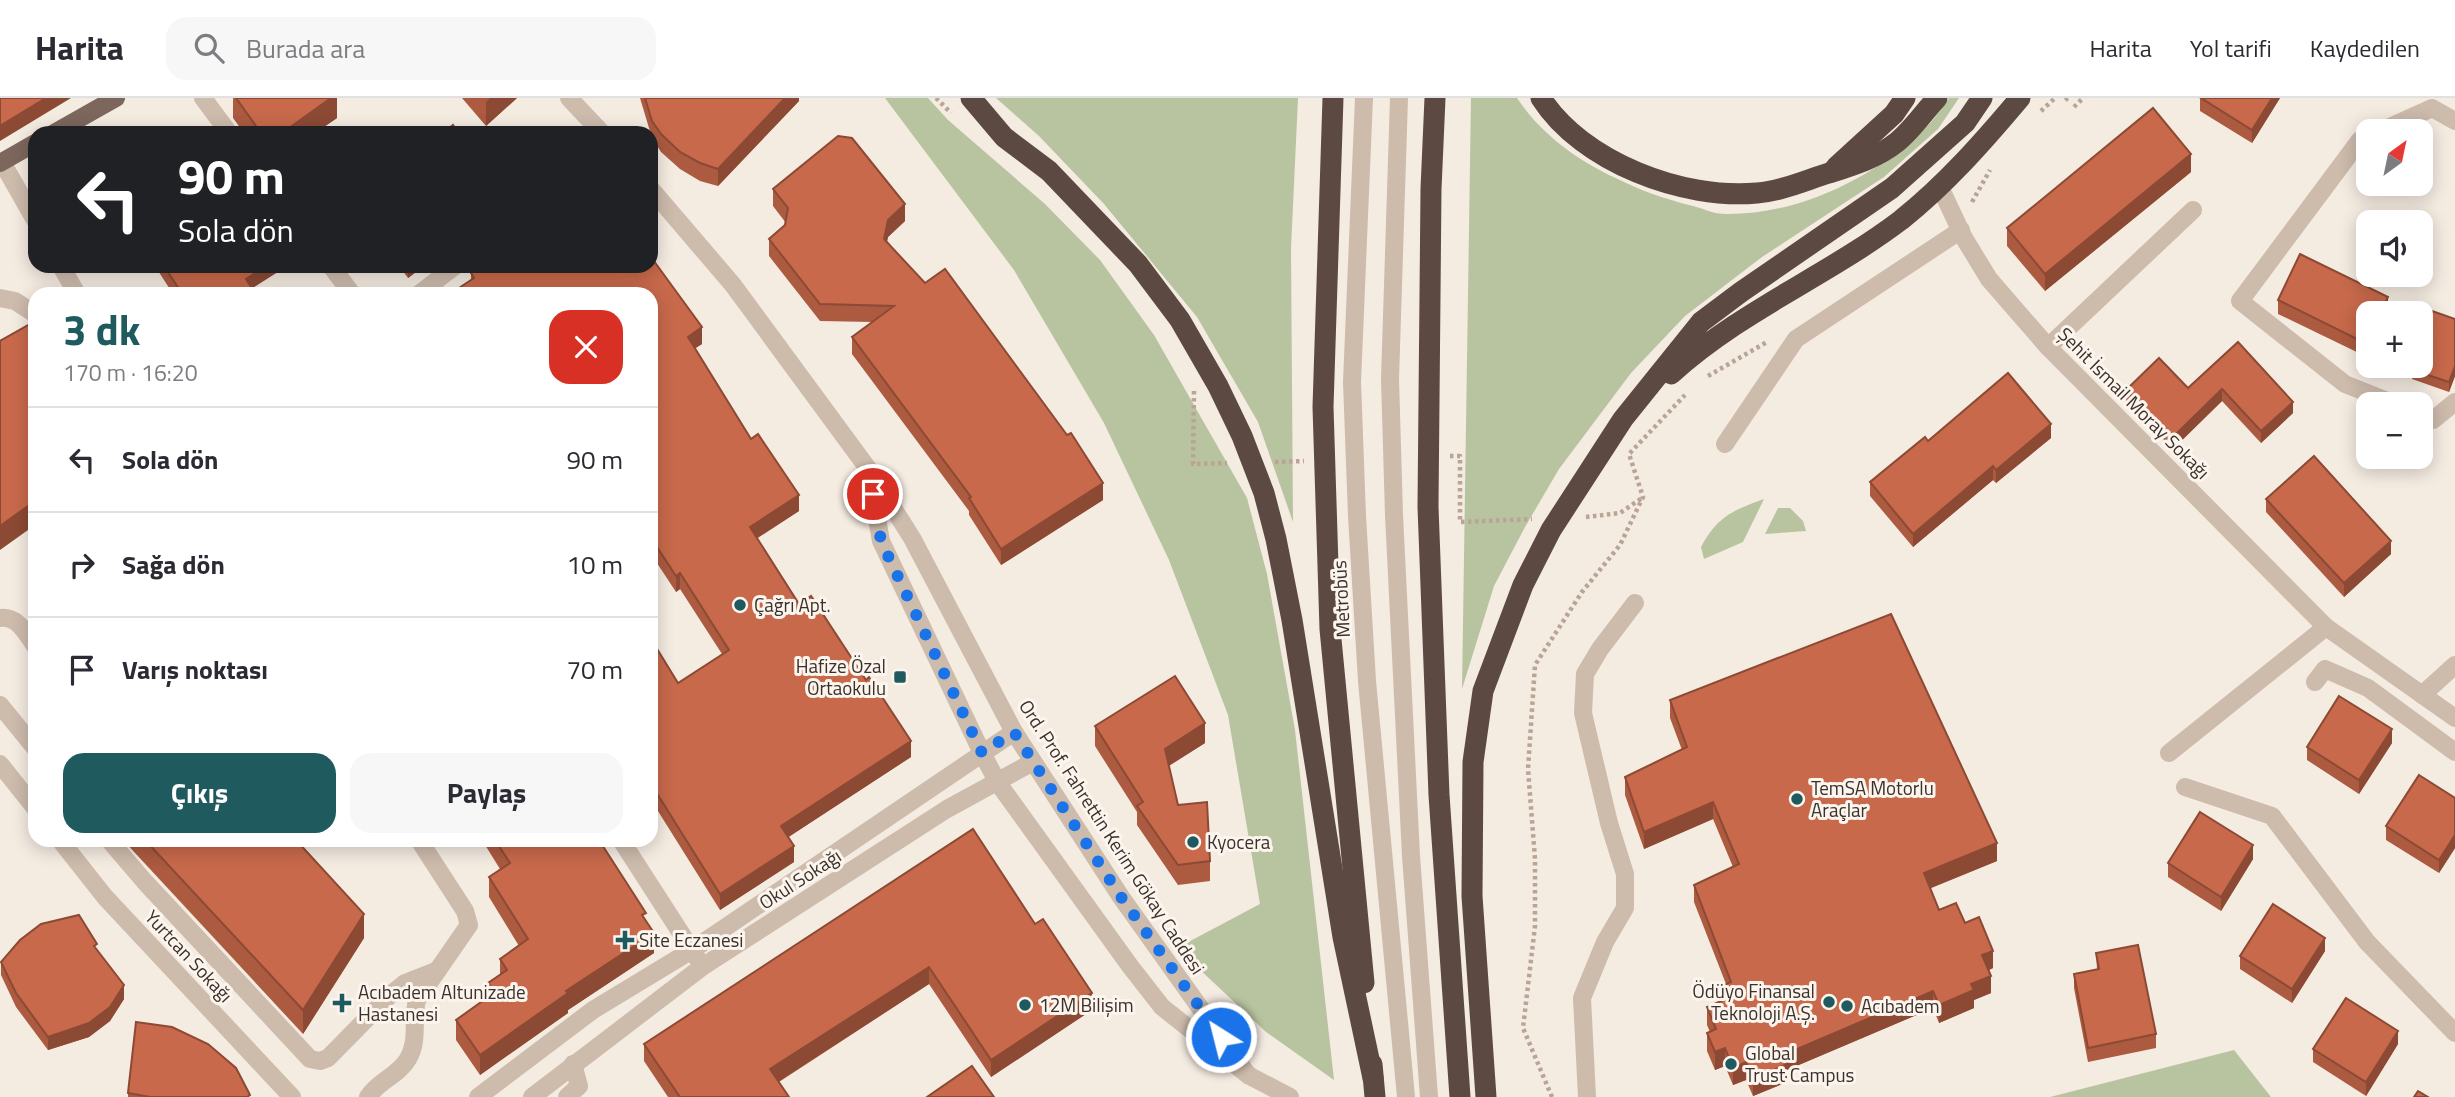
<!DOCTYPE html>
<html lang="tr">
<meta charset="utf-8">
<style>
:root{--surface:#fff;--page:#f7f7f7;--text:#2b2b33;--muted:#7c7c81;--line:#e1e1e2;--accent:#1f5a5e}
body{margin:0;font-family:"Titillium Web",sans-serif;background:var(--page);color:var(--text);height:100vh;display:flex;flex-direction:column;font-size:26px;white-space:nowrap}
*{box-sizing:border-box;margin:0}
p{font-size:23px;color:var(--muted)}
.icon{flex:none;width:38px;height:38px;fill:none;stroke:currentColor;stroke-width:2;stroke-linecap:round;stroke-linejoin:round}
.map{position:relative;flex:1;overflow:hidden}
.side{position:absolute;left:28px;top:189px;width:630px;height:560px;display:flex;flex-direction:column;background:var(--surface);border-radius:21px;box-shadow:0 4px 18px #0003}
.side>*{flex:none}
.guide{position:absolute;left:28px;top:28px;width:630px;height:147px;border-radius:21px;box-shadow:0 4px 18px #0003;background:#202124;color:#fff;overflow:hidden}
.needle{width:46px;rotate:33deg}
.fabs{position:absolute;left:2356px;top:21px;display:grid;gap:14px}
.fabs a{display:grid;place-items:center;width:77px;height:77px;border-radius:14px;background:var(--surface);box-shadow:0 4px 18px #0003;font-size:35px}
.pin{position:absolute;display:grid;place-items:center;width:60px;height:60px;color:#fff;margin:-30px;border:4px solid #fff;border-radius:50%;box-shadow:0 2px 7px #0007}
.me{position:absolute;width:77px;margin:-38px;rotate:324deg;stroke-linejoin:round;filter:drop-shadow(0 0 5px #0008)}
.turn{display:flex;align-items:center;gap:24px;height:147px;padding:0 35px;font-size:32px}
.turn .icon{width:91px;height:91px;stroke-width:2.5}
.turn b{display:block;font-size:49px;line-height:60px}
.round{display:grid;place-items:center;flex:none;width:74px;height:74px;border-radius:21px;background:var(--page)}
.overview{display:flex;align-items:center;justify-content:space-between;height:119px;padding:0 35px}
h1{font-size:42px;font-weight:700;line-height:52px;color:var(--accent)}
.primary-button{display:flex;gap:14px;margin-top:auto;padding:14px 35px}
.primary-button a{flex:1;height:80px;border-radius:21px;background:var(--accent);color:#fff;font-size:28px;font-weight:700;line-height:80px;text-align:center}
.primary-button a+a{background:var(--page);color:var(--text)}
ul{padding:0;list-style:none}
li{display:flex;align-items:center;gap:21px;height:105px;padding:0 35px;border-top:2px solid var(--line)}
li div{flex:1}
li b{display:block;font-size:26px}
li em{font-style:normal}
header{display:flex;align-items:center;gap:42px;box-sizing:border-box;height:98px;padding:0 35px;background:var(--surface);border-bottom:2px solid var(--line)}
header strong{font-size:33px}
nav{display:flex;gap:38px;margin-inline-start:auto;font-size:24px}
.search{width:490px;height:63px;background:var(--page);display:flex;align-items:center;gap:18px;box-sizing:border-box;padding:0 24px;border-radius:21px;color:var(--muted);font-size:26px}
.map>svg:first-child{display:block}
</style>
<header>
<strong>Harita</strong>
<div class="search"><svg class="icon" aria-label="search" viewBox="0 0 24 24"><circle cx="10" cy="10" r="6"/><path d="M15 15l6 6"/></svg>Burada ara</div>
<nav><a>Harita</a><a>Yol tarifi</a><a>Kaydedilen</a></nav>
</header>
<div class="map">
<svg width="2455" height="999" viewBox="0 0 2455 999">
<rect width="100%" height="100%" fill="#f4ebe1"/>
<g fill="#b8c4a0">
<path d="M885,0h43l20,22 97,84 55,56 54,75 93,163 20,76 28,156 39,350 -68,-48 -89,-84 83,-44 -32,-189 -59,-155 -65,-137 -90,-153z"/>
<path d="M996,0h302l-7,150 2,274 -35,-100 -61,-105 -93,-113 -65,-68z"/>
<path d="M1471,0h46c26,39 64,65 107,84 25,12 49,19 76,26 8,3 17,6 25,6 72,1 145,-34 197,-83 11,-9 19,-22 27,-33h10l-21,31 -54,48 -122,80 -77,59 -54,57 -72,96 -34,58 -31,59 -32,103z"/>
<path d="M1764,401l-21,43 -39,17 -3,-12c16,-30 32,-37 63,-48z"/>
<path d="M1778,410h12l13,13 3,10 -41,3z"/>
<path d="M2234,952l37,47h-221z"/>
</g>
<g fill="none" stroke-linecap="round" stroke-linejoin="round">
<g stroke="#b9a596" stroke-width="4.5" stroke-dasharray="3.5 3.5" stroke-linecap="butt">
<path d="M936,0l15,15"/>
<path d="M2065,2l3,-2"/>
<path d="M2074,9l9,-9"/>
<path d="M2041,13l14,-13"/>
<path d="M1972,104l18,-32"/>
<path d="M1708,278l59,-34"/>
<path d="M1194,293l-1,73 34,-1"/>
<path d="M1450,358h10v66l72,-3"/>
<path d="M1275,364l29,-1"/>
<path d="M1586,419l34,-4 22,-15"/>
<path d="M1552,999l-29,-69 12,-102v-67l-7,-90 7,-104 47,-73 38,-47 23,-48 -14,-43 56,-59"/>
</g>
<g stroke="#cdbbac" stroke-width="18">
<path d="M203,0l26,35"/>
<path d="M569,0l33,35"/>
<path d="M1364,0l-12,284 5,134 10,165 39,416"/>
<path d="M1399,0l-9,281 4,136 17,341 18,241"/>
<path d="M2381,33l51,-23 23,13"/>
<path d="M2368,39l-8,3 -120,161 105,83 50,20"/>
<path d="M2,64l33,58"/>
<path d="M1940,89l24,51 25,41 59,68 278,280 129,91"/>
<path d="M651,91l82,96 136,185 43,68 102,194 107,165 127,178"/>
<path d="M61,168l16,28"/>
<path d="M331,168l21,28"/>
<path d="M419,196l36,-28"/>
<path d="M0,200l15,3 20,13"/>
<path d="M2048,249l145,-137"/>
<path d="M2420,317l13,5 22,-18"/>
<path d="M1725,346l71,-105 165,-109"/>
<path d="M870,381l11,62 101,212 16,30 132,183 32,41 86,68 42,22"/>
<path d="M0,520c18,-2 26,15 35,28"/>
<path d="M2315,584l10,-13 43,19 87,64"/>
<path d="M2422,597l33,-30"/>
<path d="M0,607l35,43"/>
<path d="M2169,655l157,-126"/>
<path d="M0,666l35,44"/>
<path d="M2185,689l87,29 95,126 88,91"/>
<path d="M60,742l45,57 187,200"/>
<path d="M109,742l36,42 165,177 10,2 8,-3 61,-62 16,-13 33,-13"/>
<path d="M621,742l76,118"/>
<path d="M368,999c10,-16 30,-21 40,-38 11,-18 4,-40 9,-59l52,-75 -4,-14 -46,-71"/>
<path d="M478,999l115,-87 99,-60 322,-218"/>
<path d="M532,999l170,-130 245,-158 86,-47"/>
<path d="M567,999l12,-11 -6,-22"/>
<path d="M1587,999l-5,-99 23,-56 20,-34v-34l-16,-51 -26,-110 2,-39 15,-25 35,-46"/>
</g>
<g stroke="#7d675c" stroke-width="18">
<path d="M54,35l62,-35"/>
<path d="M0,65l35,-20"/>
</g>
<g stroke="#5c4a42" stroke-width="21">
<path d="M971,0l33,39 45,34 89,93 42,56 38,66 24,50 22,57 12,46 16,81 51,317 30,141"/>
<path d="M1333,0l-10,309 7,222 34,354"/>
<path d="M1435,0l-4,91 -3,318 11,288 21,302"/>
<path d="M1541,0c41,64 142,102 216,95 25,-2 49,-13 72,-20 25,-8 48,-15 68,-31 15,-12 27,-30 40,-44"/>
<path d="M1836,69l58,-53 11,-16"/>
<path d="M1671,276c69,-63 156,-98 230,-154 45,-36 82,-78 119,-122"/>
<path d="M1372,966l3,33"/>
<path d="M1486,999l-14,-201 1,-134 10,-71 40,-106 28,-55 72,-111 78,-97 40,-30 151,-104 73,-65 17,-25"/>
</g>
</g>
<g fill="#ac5a40">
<path d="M233,0h104v20l-22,15h-71l-11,-15z"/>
<path d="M462,0h55l-31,28z"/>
<path d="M640,0h159v3l-81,85 -18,-5 -20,-12 -19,-17 -9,-14z"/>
<path d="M2200,0h80l-28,45 -52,-32z"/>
<path d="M2191,74l-146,119 -38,-45v-18z"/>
<path d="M773,91l132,32 -17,16 -1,4 216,259 -102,65 -32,-50v-4l-117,-157v-17l20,-15 -52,-1 -51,-65v-17l16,-14 1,-2 -13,-17z"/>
<path d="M651,159l51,70v17l-7,4 56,91 7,-5 41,61v16l-42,27 42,66 12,-8 55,84 3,-3 42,64v16l-123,80 6,9v16l-74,48 -69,-110v-161l27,44 44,-29 -42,-65 -4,3 -25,-38v-260h-201l21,-14v-7l9,-7h171z"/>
<path d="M155,168h129v2l-33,21v5h-78z"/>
<path d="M399,168h25l-16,12z"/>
<path d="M2278,202l110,11 -2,2h-18v39l-3,4 -87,-42z"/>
<path d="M2455,221v57l-6,16 -37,-13v-9z"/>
<path d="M2238,244l55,71 -32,30 -39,-42 -49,48 -47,-48v-11l62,-2z"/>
<path d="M2051,340l-55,45 -3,-3 -80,67 -43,-51v-14l58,-41z"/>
<path d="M2266,401l125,55 -47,43 -78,-85z"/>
<path d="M35,447v36l-5,-8v-25z"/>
<path d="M1670,602l327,161 -67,27 9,22 26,13 28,45 -4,2 2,23 -17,7v8l-35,15 -6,-15 -146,62v12l-34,14 -7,-16 -13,5 -8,-19 -10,4 -8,-19v-18l3,-1 -3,-7v-18l14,-6v-15l5,-2 -32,-82v-17l39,-18 -20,-48 -69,30 -19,-54v-18l57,-27 -12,-32z"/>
<path d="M1095,628l110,17 -36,23 9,39 32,56v20l-32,4 -41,-60v-13l-42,-66z"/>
<path d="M2392,645l-33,51 -52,-34v-13z"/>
<path d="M2455,700v50l-16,25 -53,-33v-14z"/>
<path d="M973,731l119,181 -101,67 -62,-93 -150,98 10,15h-121l-24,-36v-17z"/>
<path d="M123,742h173l68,98 -61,96z"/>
<path d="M482,742h117l47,81 8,32 -86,57v3l-88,62 -24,-35v-20l32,-23v-14l12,-8v-16l19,-13 -30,-49v-20l11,-8z"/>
<path d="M2253,761l-32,52 -53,-34v-14z"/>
<path d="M97,852l27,49 -14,22 -21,16 -41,13 -32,-43 -15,-32v-13z"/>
<path d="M2325,853l-33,52 -52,-34v-13z"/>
<path d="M2096,855l60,81v14l-68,14 -14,-74v-14l23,-5z"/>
<path d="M2398,946l-32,52 -53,-34v-13z"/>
<path d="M128,995l122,4h-122z"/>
</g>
<g fill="#8c4a34">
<path d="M46,0h25l-71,43v-15z"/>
<path d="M331,0h6v20l-22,15h-33z"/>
<path d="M490,0h27l-31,28v-24z"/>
<path d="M785,0h14v3l-81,85v-17z"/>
<path d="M2272,0h8l-28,45v-13z"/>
<path d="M2191,56v18l-146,119v-17z"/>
<path d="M905,106v17l-17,16 -4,18v-16l4,-19z"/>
<path d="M266,168h18v2l-33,21v5h-10l5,-15z"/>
<path d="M408,168h16l-16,12z"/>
<path d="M2388,199v14l-2,2h-6z"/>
<path d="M702,229v17l-14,9v-16z"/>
<path d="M2368,240v14l-3,4v-13z"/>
<path d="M2455,268v10l-6,16v-10z"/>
<path d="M2222,291v12l-49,48v-12z"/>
<path d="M2293,304v11l-32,30v-12z"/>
<path d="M2051,326v14l-55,45v-13z"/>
<path d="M1993,368v14l-80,67v-13z"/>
<path d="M1103,385v17l-102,65v-16z"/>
<path d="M799,397v16l-49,32v-16z"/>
<path d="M35,403v24l-35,25v-24z"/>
<path d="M2391,443v13l-47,43v-14z"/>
<path d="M680,475v16l-4,3v-16z"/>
<path d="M1205,625v20l-40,25v-19z"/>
<path d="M2392,631v14l-33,51v-14z"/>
<path d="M911,643v16l-130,85v-16z"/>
<path d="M1713,704v17l-69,30v-17z"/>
<path d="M2455,737v13l-16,25v-13z"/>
<path d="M1997,745v18l-73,30v-18z"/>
<path d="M2253,747v14l-32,52v-14z"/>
<path d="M794,748v16l-74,48v-16z"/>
<path d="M364,816v24l-61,96v-24z"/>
<path d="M654,835v20l-86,57v3l-88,62v-20l86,-64z"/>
<path d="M2325,840v13l-33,52v-14z"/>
<path d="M1993,853v17l-11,5v-18z"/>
<path d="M929,869v17l-159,103v-18z"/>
<path d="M1991,878v17l-17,7v8l-35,15v-18l32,-21z"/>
<path d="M124,887v14l-14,22 -21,16 -41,13v-13z"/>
<path d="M1933,893v17l-146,62v12l-34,14v-17l30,-24z"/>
<path d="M1092,895v17l-101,67v-17z"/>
<path d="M2398,933v13l-32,52v-14z"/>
<path d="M1725,950v18l-10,4v-18z"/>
<path d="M1746,964v18l-13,5v-17z"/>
</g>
<g fill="#c8694b" stroke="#8c4a34" stroke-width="2">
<path d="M0,0h46l-46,28z"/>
<path d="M236,0h95l-49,35h-21z"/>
<path d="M645,0h140l-67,71 -18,-6 -20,-11 -19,-18 -9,-13z"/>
<path d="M2201,0h71l-20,32z"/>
<path d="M2153,10l38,46 -146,120 -38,-46z"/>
<path d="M453,27l6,8h-16z"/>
<path d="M838,38l14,2 53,66 -17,16 -4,19 41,44 20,-14 122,166 4,-2 32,50 -102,66 -32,-51 2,-1 -119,-160 42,-31 -74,-2 -51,-65 16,-14 3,-17 -15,-19z"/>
<path d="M2300,156l88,43 -8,16h-12v25l-3,5 -87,-43z"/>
<path d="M651,159l51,70 -14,10 63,102 7,-5 41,61 -49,32 49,77 12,-8 55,84 3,-3 42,64 -130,85 13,20 -74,48 -69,-110v-145l27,44 51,-33 -49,-77 -4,3 -25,-38v-244h-201l24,-16 -3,-5 9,-7h171z"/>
<path d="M164,168h102l-20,13 5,8 -10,7h-63l-2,-3 3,-2z"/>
<path d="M2432,213l23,8v47l-6,16 -37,-12 1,-4h7v-20z"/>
<path d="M32,225l3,6v172l-35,25v-185z"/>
<path d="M2238,244l55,60 -32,29 -39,-42 -49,48 -47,-47 33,-32 29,30z"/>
<path d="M2008,275l43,51 -55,46 -3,-4 -80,68 -43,-52 55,-45 3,4z"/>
<path d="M2314,358l77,85 -47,42 -78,-84z"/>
<path d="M35,447v12l-5,-9z"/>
<path d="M1891,516l106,229 -73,30 15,37 17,-7 9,20 14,-6 14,34 -11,4 9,21 -20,8 3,6 -35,15 -6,-14 -150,64 4,9 -34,15 -7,-17 -13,6 -8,-20 -10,4 -8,-19 9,-4 -9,-22 19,-8 -5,-13 10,-4 -37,-97 45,-21 -26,-62 -69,30 -19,-55 62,-30 -17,-47z"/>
<path d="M1175,578l30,47 -40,26 13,56 29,-3 3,59 -32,4 -41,-59 6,-4 -48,-76z"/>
<path d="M2339,598l53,33 -33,51 -52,-33z"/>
<path d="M2419,677l36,23v37l-16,25 -53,-34z"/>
<path d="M2200,714l53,33 -32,52 -53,-34z"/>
<path d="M973,731l62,95 8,-5 49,74 -101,67 -62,-93 -159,102 19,28h-109l-36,-53z"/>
<path d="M145,742h151l68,74 -61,96z"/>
<path d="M495,742h104l47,73 -4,2 12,18 -88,58 2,2 -88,62 -24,-35 39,-28 -7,-9 19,-13 -7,-11 28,-20 -39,-62 21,-14z"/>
<path d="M2273,806l52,34 -33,51 -52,-33z"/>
<path d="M79,817l18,29 -3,2 30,39 -14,22 -21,16 -41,14 -32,-44 -15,-31 19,-22 21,-16z"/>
<path d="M2138,847l18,89 -68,14 -14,-74 25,-5 -3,-16z"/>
<path d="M2346,900l52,33 -32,51 -53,-33z"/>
<path d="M136,924l36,5 36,17 28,24 14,27 -3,2h-97l-22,-4z"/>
<path d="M972,968l22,31h-67z"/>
<path d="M2418,993l10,6h-14z"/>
</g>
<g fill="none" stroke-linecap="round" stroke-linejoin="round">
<path stroke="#1a73e8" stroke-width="12" stroke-dasharray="0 21.6" d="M873,396l8,47 101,212 32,-21 107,165 100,140"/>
</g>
<g fill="#1f5a5e" stroke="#fbf5ee" stroke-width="2.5">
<circle cx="740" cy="507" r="7"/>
<rect x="893" y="572" width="14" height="14" rx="3.5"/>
<circle cx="1797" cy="701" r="7"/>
<circle cx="1193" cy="744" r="7"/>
<path d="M621.5 831.5h7v7h7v7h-7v7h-7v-7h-7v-7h7z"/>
<circle cx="1829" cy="904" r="7"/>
<path d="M338.5 894.5h7v7h7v7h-7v7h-7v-7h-7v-7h7z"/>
<circle cx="1025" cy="907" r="7"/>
<circle cx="1847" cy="908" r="7"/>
<circle cx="1731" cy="966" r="7"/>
</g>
<g text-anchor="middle" stroke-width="6" stroke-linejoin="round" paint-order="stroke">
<g font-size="19" fill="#3b302b" stroke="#fbf5ee">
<text transform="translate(2134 305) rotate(45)" y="7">Şehit İsmail Moray Sokağı</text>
<text transform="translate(1341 501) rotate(-93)" y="7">Metrobüs</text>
<text transform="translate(1112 739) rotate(57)" y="7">Ord. Prof. Fahrettin Kerim Gökay Caddesi</text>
<text transform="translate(800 781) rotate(-33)" y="7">Okul Sokağı</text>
<text transform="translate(189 858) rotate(47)" y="7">Yurtcan Sokağı</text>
</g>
<g font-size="19" fill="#3b302b" stroke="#fbf5ee" text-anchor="start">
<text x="754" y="514">Çağrı Apt.</text>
<text x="886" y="575" text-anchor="end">Hafize Özal<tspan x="886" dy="22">Ortaokulu</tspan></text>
<text x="1811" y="697">TemSA Motorlu<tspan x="1811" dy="22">Araçlar</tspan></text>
<text x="1207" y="751">Kyocera</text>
<text x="639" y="849">Site Eczanesi</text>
<text x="1815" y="900" text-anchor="end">Ödüyo Finansal<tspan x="1815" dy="22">Teknoloji A.Ş.</tspan></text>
<text x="358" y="901">Acıbadem Altunizade<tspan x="358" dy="22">Hastanesi</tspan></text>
<text x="1039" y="914">12M Bilişim</text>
<text x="1861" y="915">Acıbadem</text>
<text x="1745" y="962">Global<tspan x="1745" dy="22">Trust Campus</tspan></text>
</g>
</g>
</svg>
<div class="fabs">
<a><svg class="needle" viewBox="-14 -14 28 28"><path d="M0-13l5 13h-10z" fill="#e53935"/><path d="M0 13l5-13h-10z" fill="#7c7c81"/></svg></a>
<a><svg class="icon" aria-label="sound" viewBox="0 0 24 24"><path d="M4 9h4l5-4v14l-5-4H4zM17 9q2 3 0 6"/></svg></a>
<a>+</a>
<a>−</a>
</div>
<div class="pin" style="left:873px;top:396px;background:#d93025"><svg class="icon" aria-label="arrive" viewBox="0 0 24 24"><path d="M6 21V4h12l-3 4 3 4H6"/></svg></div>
<svg class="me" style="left:1221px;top:939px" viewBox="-20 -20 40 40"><circle r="17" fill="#1a73e8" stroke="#fff" stroke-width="3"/><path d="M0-11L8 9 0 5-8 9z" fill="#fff"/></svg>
<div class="guide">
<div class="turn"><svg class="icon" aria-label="left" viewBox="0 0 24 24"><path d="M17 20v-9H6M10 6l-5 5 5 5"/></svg><div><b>90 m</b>Sola dön</div></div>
</div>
<section class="side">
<div class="overview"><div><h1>3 dk</h1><p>170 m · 16:20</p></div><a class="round" style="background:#d93025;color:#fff"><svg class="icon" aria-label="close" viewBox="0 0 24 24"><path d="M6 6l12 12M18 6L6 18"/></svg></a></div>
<ul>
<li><svg class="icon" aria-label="left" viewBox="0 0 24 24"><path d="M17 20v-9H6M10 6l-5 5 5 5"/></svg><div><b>Sola dön</b></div><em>90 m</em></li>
<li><svg class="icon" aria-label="right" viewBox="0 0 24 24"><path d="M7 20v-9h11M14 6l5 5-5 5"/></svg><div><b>Sağa dön</b></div><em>10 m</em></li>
<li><svg class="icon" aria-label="arrive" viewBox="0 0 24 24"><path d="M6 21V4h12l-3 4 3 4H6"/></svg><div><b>Varış noktası</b></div><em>70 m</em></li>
</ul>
<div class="primary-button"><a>Çıkış</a><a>Paylaş</a></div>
</section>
</div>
